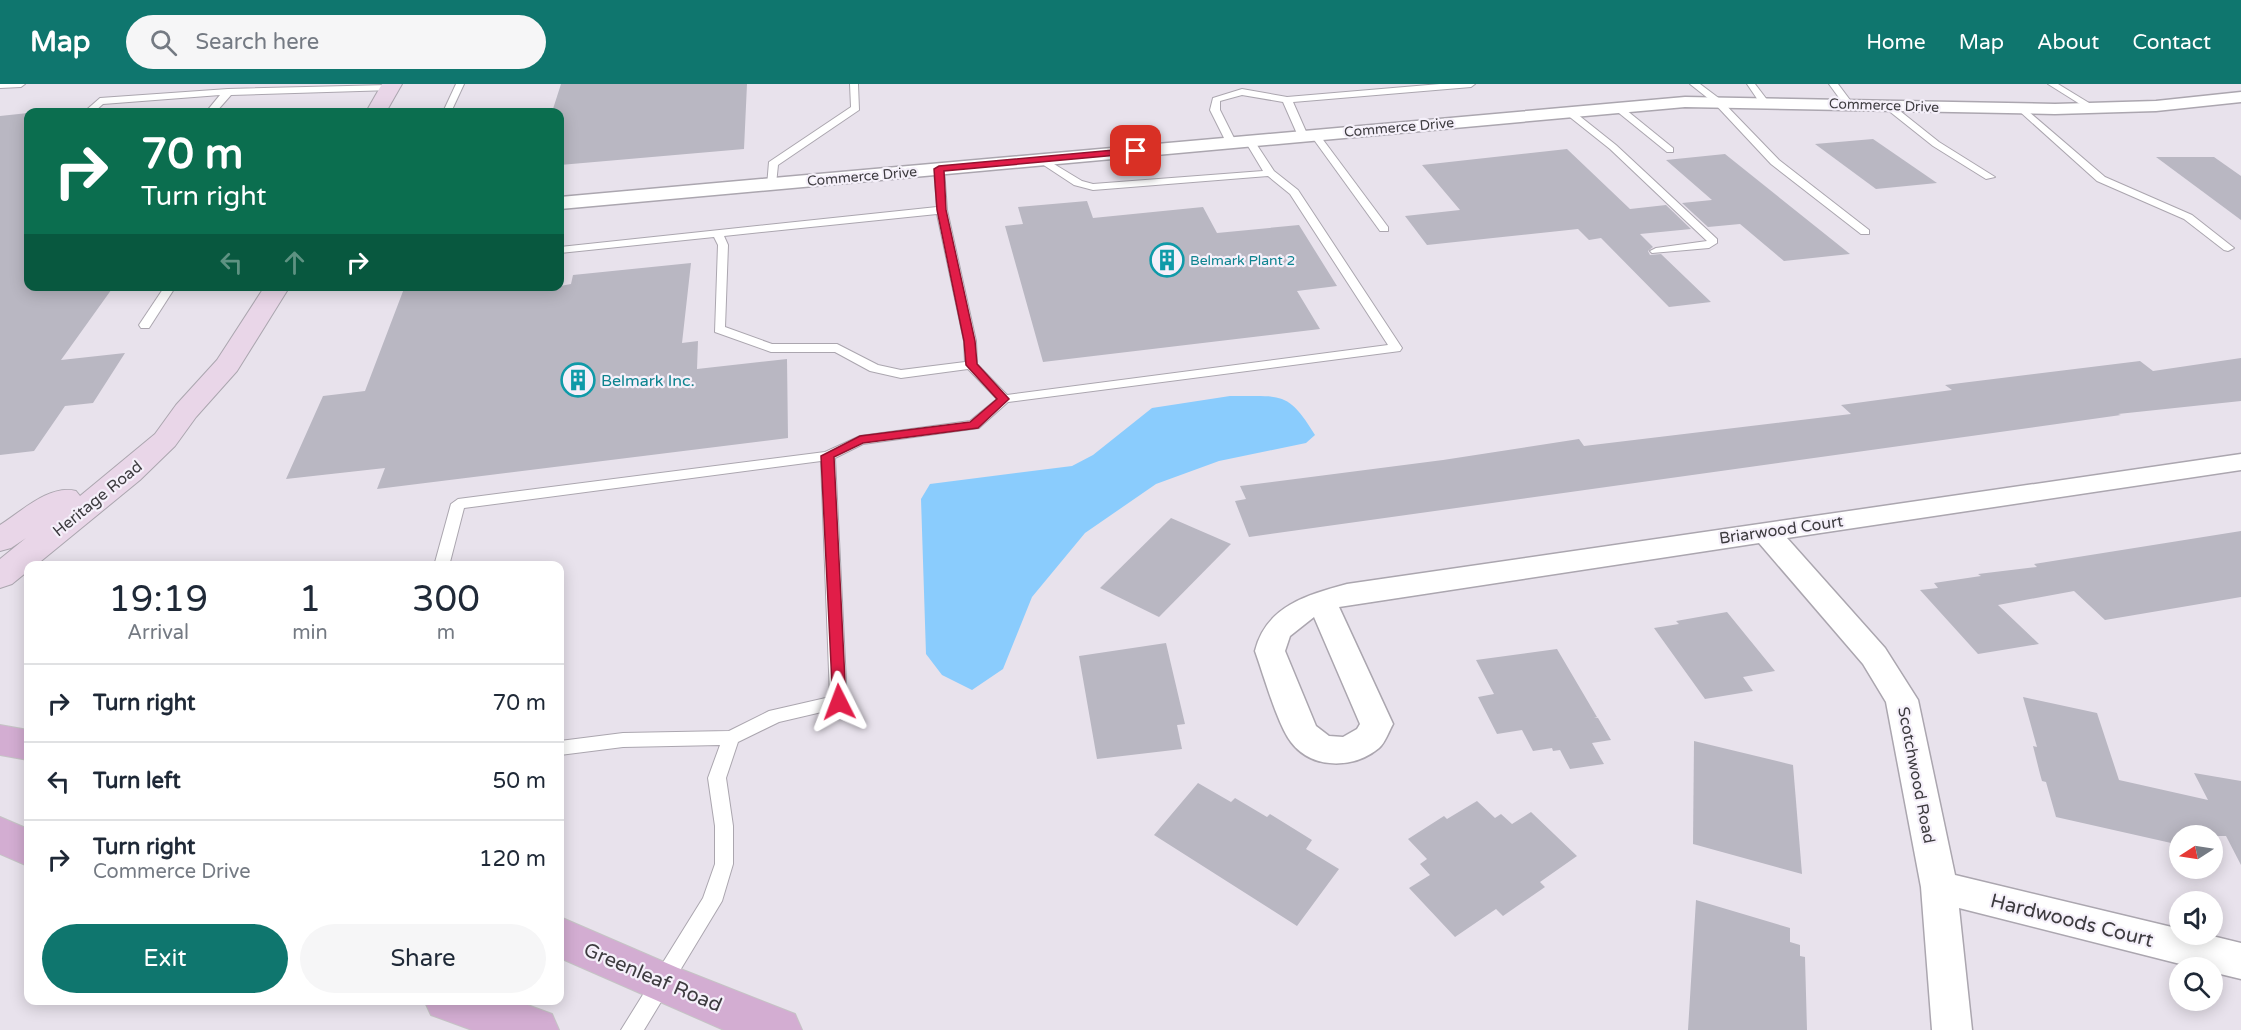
<!DOCTYPE html>
<style>
:root{--surface:#fff;--page:#f6f6f7;--text:#1f2937;--muted:#747a83;--line:#e0e1e3;--accent:#0f766e}
body{margin:0;font-family:"Varela Round",sans-serif;background:var(--page);color:var(--text);height:100vh;display:flex;flex-direction:column;font-size:22px;white-space:nowrap}
*{box-sizing:border-box;margin:0}
p{font-size:20px;color:var(--muted)}
.icon{flex:none;width:33px;height:33px;fill:none;stroke:currentColor;stroke-width:2;stroke-linecap:round;stroke-linejoin:round}
.map{position:relative;flex:1;overflow:hidden}
.sheet{position:absolute;left:24px;top:477px;width:540px;height:444px;display:flex;flex-direction:column;background:var(--surface);border-radius:12px;box-shadow:0 3px 15px #0003}
.sheet>*{flex:none}
.top-card{position:absolute;left:24px;top:24px;width:540px;height:183px;border-radius:12px;box-shadow:0 3px 15px #0003;background:#0b6e4f;color:#fff;overflow:hidden}
.needle{width:39px;rotate:258deg}
.buttons{position:absolute;left:2169px;top:741px;display:grid;gap:12px}
.buttons a{display:grid;place-items:center;width:54px;height:54px;border-radius:50%;background:var(--surface);box-shadow:0 3px 15px #0003;font-size:30px}
.pin{position:absolute;display:grid;place-items:center;width:51px;height:51px;color:#fff;margin:-26px;border-radius:12px;box-shadow:0 3px 9px #0006}
.me{position:absolute;width:66px;margin:-33px;rotate:357deg;stroke-linejoin:round;filter:drop-shadow(0 0 4px #0008)}
.turn{display:flex;align-items:center;gap:21px;height:126px;padding:0 18px;font-size:27px}
.turn .icon{width:78px;height:78px;stroke-width:2.5}
.turn b{display:block;font-size:42px;line-height:51px}
.lanes{display:flex;align-items:center;height:57px;padding:0 18px;background:#0003;justify-content:center;gap:30px;direction:ltr}
.lanes .off{opacity:.35}
.eta{display:flex;justify-content:space-evenly;align-items:center;height:102px;text-align:center}
.eta b{font-size:36px;font-weight:600;line-height:42px}
.primary-button{display:flex;gap:12px;margin-top:auto;padding:12px 18px}
.primary-button a{flex:1;height:69px;border-radius:36px;background:var(--accent);color:#fff;font-size:24px;font-weight:600;line-height:69px;text-align:center}
.primary-button a+a{background:var(--page);color:var(--text)}
ul{padding:0;list-style:none}
li{display:flex;align-items:center;gap:18px;height:78px;padding:0 18px;border-top:2px solid var(--line)}
li div{flex:1}
li b{display:block;font-size:22px}
li em{font-style:normal}
header{display:flex;align-items:center;gap:36px;box-sizing:border-box;height:84px;padding:0 30px;background:var(--accent);color:#fff}
header strong{font-size:28px}
nav{display:flex;gap:33px;margin-inline-start:auto;font-size:21px}
.search{width:420px;height:54px;background:var(--page);display:flex;align-items:center;gap:15px;box-sizing:border-box;padding:0 21px;border-radius:33px;color:var(--muted);font-size:22px}
.map>svg:first-child{display:block}
</style>
<header>
<strong>Map</strong>
<div class="search"><svg class="icon" aria-label="search" viewBox="0 0 24 24"><circle cx="10" cy="10" r="6"/><path d="M15 15l6 6"/></svg>Search here</div>
<nav><a>Home</a><a>Map</a><a>About</a><a>Contact</a></nav>
</header>
<div class="map">
<svg width="2241" height="946" viewBox="0 0 2241 946">
<rect width="100%" height="100%" fill="#e8e2ec"/>
<path fill="#8accfd" d="M1230,312c50,1 57,-7 85,39l-9,8 -87,18 -63,23 -71,49 -53,64 -29,72 -31,21 -30,-15 -16,-21 -5,-155 9,-15 142,-18 21,-11 59,-47z"/>
<g fill="#b9b7c2">
<path d="M561,0h186l-3,65 -184,16v-53h-8z"/>
<path d="M28,29v173h86l-53,74 64,-7 -32,50 -28,3 -31,45 -34,4v-339z"/>
<path d="M1873,55l64,44 -61,6 -61,-45z"/>
<path d="M1567,65l63,60 36,-4 25,24 -51,5 13,13 -5,4 2,4 11,-1 50,48 -42,5 -68,-69 -12,2 -11,-11 -151,16 -22,-29 55,-6 -38,-45z"/>
<path d="M1725,70l125,100 -66,7 -44,-37 -32,3 -26,-24 30,-3 -46,-40z"/>
<path d="M2156,73h58l27,19v44z"/>
<path d="M1087,117l6,17 110,-11 14,26 82,-8 38,61 -40,5 23,38 -277,33 -38,-136 18,-2 -5,-17z"/>
<path d="M691,179l-9,80 16,-2 -1,28 90,-10 1,79 -411,51 8,-21 -99,11 37,-83 42,-5 40,-105h155l11,-2 2,-9z"/>
<path d="M2241,274v43l-123,13 3,1 -872,122 -14,-36 11,-2 -6,-13 203,-26 136,-21 5,7 267,-32 -10,-9 111,-15 -7,-5 195,-24 13,10z"/>
<path d="M1171,434l60,26 -72,73 -59,-29z"/>
<path d="M2241,447v66l-136,23 -31,-29 -76,14 41,39 -61,10 -58,-64 18,-2 -4,-5 47,-7 -3,-2 59,-7 -3,-3z"/>
<path d="M1727,528l48,59 -32,6 10,14 -48,8 -51,-71 25,-4 -3,-3z"/>
<path d="M1166,559l19,81 -8,1 5,24 -85,10 -18,-103z"/>
<path d="M1557,565l40,68h-3l4,1 13,22 -19,3 12,21 -34,5 -10,-19 -7,1 -1,-3 -19,3 -11,-21 -25,4 -19,-37 16,-3 -18,-34z"/>
<path d="M2023,613l74,16 22,67 89,20 -14,-27 47,8v84l-15,-29h-46v9l-124,-28 -10,-35 -4,-1 -2,-7 -7,-28 4,1z"/>
<path d="M1694,657l99,24 9,109 -109,-30z"/>
<path d="M1198,699l33,19 4,-4 32,19 3,-3 42,26 -6,9 33,20 -42,57 -143,-91z"/>
<path d="M1477,717l18,17 6,-4 11,10 19,-12 46,44 -37,26 5,5 -42,29 -7,-7 -41,28 -46,-49 21,-13 -10,-11 7,-5 -19,-20 36,-23 3,3z"/>
<path d="M1696,816l94,28v14l10,3v11l5,1 2,73h-119z"/>
</g>
<g fill="none" stroke-linecap="round" stroke-linejoin="round">
<defs>
<g id="service">
<path d="M0,0h25l-4,3 -21,1z"/>
<path d="M456,0h8l-13,28h-8z"/>
<path d="M850,0h8l1,26 -81,55 -2,19 -9,2 2,-24 82,-55z"/>
<path d="M1440,0h35l-4,3 -178,15 15,34 -5,3 -5,-3 -15,-34 -41,-7 -22,6v9l16,32 -5,3 -5,-3 -16,-32 3,-12 29,-9 45,8z"/>
<path d="M1690,0h10l20,15 59,61 90,70v4h-8l-90,-70 -57,-61z"/>
<path d="M1747,0h8l13,17 -2,2h-6z"/>
<path d="M1829,0h9l15,20 -2,2h-6z"/>
<path d="M2048,0h10l41,25 -8,2z"/>
<path d="M389,1l3,1v4l-161,5 -15,17h-10l14,-17 -117,9 -9,8h-10l16,-14 128,-9z"/>
<path d="M1884,19h6l49,39 56,35 -9,2 -53,-33 -49,-39z"/>
<path d="M1614,21h6l53,43v4h-6l-53,-43z"/>
<path d="M2021,21l84,72 87,38 42,33 -6,3 -4,-1 -40,-31 -87,-38 -79,-71 -2,-2z"/>
<path d="M1566,26h6l44,35 101,94v4l-8,5 -57,5 -2,-2 6,-3 51,-7 -97,-92 -44,-35z"/>
<path d="M1312,49h6l70,94v4h-8l-68,-94z"/>
<path d="M1247,55h6l21,32 24,19 104,158 -2,3 -392,51 -29,26 -116,16 -28,14 12,244 -2,5 -6,1 -60,14 -41,20 -12,36 7,48v38l-11,37 -78,129h-23l82,-132 12,-34v-38l-7,-48 12,-33 -97,2 -63,8v-14l63,-8 106,-2 40,-20 61,-14 -9,-236 -357,47 -15,58h-15l17,-62 7,-5 367,-47 35,-16 110,-15 27,-22 -29,-30 -67,9 -31,-7 -35,-19h-64l-56,-20 3,-87 -4,-8 -154,16v-6l377,-40 -3,-38 5,-3 5,3 3,41 29,131 1,23 30,31 381,-50 -98,-151 -22,-18 -175,14 -19,-5 -38,-25 8,-2 38,23 11,3 170,-13 -18,-30zM937,130l27,127 1,21 -64,8 -23,-5 -41,-21h-65l-47,-17 3,-82 -4,-9z"/>
<path d="M165,202h11l-27,42h-8l-2,-3z"/>
</g>
<g id="minor">
<path d="M2241,8v10l-85,9 -101,3 -370,-7 -1125,102v-12l1125,-100 370,7 101,-3z"/>
<path d="M2241,370v16l-454,68 98,110 33,52 37,175 225,54v5h24l37,9v36l-29,-7v-4h-16l-237,-60 13,122h-40l-11,-143 -35,-185 -23,-38 -104,-121 -420,64 54,117c-4,7 -8,19 -14,24 -25,21 -67,22 -88,-6 -13,-16 -28,-69 -36,-91 11,-45 52,-56 92,-67zM1314,533l46,107 -3,5 -14,8 -14,-1 -13,-10 -31,-75 5,-15z"/>
</g>
<g id="secondary">
<path d="M382,0h20l-16,28h-20z"/>
<path d="M265,202h25l-53,85 -41,46 -21,29 -35,34 -105,86h-7v5l-16,13 -12,4v-29l26,-21 -15,10 -11,3v-26c22,-14 50,-41 76,-34l4,5 75,-62 21,-29 41,-45z"/>
</g>
<g id="primary">
<path d="M0,641l28,5v30l-28,-5z"/>
<path d="M0,733l28,12v37l-28,-12z"/>
<path d="M560,833l118,51 117,46 7,16h-78l-164,-72z"/>
<path d="M424,916h90l38,14 7,16h-87l-41,-15z"/>
</g>
</defs>
<use href="#service" stroke="#aba6af" stroke-width="2"/>
<use href="#minor" stroke="#aba6af" stroke-width="3"/>
<use href="#secondary" stroke="#aba6af" stroke-width="2"/>
<use href="#primary" stroke="#c5c4c5" stroke-width="2"/>
<use href="#service" fill="#fff" fill-rule="evenodd"/>
<use href="#minor" fill="#fff" fill-rule="evenodd"/>
<use href="#secondary" fill="#e9d6e8" fill-rule="evenodd"/>
<use href="#primary" fill="#d3add2" fill-rule="evenodd"/>
</g>
<path fill="#e11d48" stroke="#92132f" stroke-width="1.5" d="M1136,64l3,1v4l-195,18 2,39 29,131 2,23 32,35 -31,29 -115,15 -29,14 12,245 -7,6 -6,-2 -12,-250 39,-20 110,-14 27,-23 -31,-34 -2,-24 -27,-131 -3,-41 5,-3z"/>
<defs>
<symbol id="building-ring" viewBox="-11 -11 22 22"><circle r="9.5" fill="#f5f0fa" stroke="#0f9aa8" stroke-width="1.5"/><path d="M-4-6H4V6H1V3H-1V6H-4ZM-2.5-4.3h1.7v1.8h-1.7ZM.8-4.3h1.7v1.8H.8ZM-2.5-1h1.7V.8h-1.7ZM.8-1h1.7V.8H.8Z" fill="#0f9aa8"/></symbol>
</defs>
<g fill-rule="evenodd">
<use href="#building-ring" x="1148" y="157" width="38" height="38"/>
<use href="#building-ring" x="559" y="277" width="38" height="38"/>
</g>
<g text-anchor="middle" stroke-width="4.5" stroke-linejoin="round" paint-order="stroke">
<g font-size="14" fill="#3d3b3f" stroke="#f5f0fa">
<text transform="translate(1884 21) rotate(2)" y="5">Commerce Drive</text>
<text transform="translate(1399 43) rotate(-5)" y="5">Commerce Drive</text>
<text transform="translate(862 92) rotate(-5)" y="5">Commerce Drive</text>
</g>
<g font-size="14" fill="#0d838f" stroke="#f5f0fa" text-anchor="start">
<text x="1190" y="181">Belmark Plant 2</text>
</g>
<g font-size="16" fill="#0d838f" stroke="#f5f0fa" text-anchor="start">
<text x="601" y="302">Belmark Inc.</text>
</g>
<g font-size="16" fill="#3d3b3f" stroke="#f5f0fa">
<text transform="translate(97 414) rotate(-39)" y="6">Heritage Road</text>
<text transform="translate(1781 445) rotate(-8)" y="6">Briarwood Court</text>
<text transform="translate(1917 691) rotate(79)" y="6">Scotchwood Road</text>
</g>
<g font-size="20" fill="#3d3b3f" stroke="#f5f0fa">
<text transform="translate(2072 836) rotate(14)" y="7">Hardwoods Court</text>
<text transform="translate(653 893) rotate(23)" y="7">Greenleaf Road</text>
</g>
</g>
</svg>
<div class="buttons">
<a><svg class="needle" viewBox="-14 -14 28 28"><path d="M0-13l5 13h-10z" fill="#e53935"/><path d="M0 13l5-13h-10z" fill="#747a83"/></svg></a>
<a><svg class="icon" aria-label="sound" viewBox="0 0 24 24"><path d="M4 9h4l5-4v14l-5-4H4zM17 9q2 3 0 6"/></svg></a>
<a><svg class="icon" aria-label="search" viewBox="0 0 24 24"><circle cx="10" cy="10" r="6"/><path d="M15 15l6 6"/></svg></a>
</div>
<div class="pin" style="left:1136px;top:67px;background:#d93025"><svg class="icon" aria-label="arrive" viewBox="0 0 24 24"><path d="M6 21V4h12l-3 4 3 4H6"/></svg></div>
<svg class="me" style="left:839px;top:618px" viewBox="-20 -20 40 40"><path d="M0-17L14 15 0 8-14 15z" fill="#e11d48" stroke="#fff" stroke-width="4"/></svg>
<div class="top-card">
<div class="turn"><svg class="icon" aria-label="right" viewBox="0 0 24 24"><path d="M7 20v-9h11M14 6l5 5-5 5"/></svg><div><b>70 m</b>Turn right</div></div>
<div class="lanes"><svg class="icon off" aria-label="left" viewBox="0 0 24 24"><path d="M17 20v-9H6M10 6l-5 5 5 5"/></svg><svg class="icon off" aria-label="ahead" viewBox="0 0 24 24"><path d="M12 20V5M6 11l6-6 6 6"/></svg><svg class="icon" aria-label="right" viewBox="0 0 24 24"><path d="M7 20v-9h11M14 6l5 5-5 5"/></svg></div>
</div>
<section class="sheet">
<div class="eta">
<div><b>19:19</b><p>Arrival</p></div>
<div><b>1</b><p>min</p></div>
<div><b>300</b><p>m</p></div>
</div>
<ul>
<li><svg class="icon" aria-label="right" viewBox="0 0 24 24"><path d="M7 20v-9h11M14 6l5 5-5 5"/></svg><div><b>Turn right</b></div><em>70 m</em></li>
<li><svg class="icon" aria-label="left" viewBox="0 0 24 24"><path d="M17 20v-9H6M10 6l-5 5 5 5"/></svg><div><b>Turn left</b></div><em>50 m</em></li>
<li><svg class="icon" aria-label="right" viewBox="0 0 24 24"><path d="M7 20v-9h11M14 6l5 5-5 5"/></svg><div><b>Turn right</b><p>Commerce Drive</p></div><em>120 m</em></li>
</ul>
<div class="primary-button"><a>Exit</a><a>Share</a></div>
</section>
</div>
